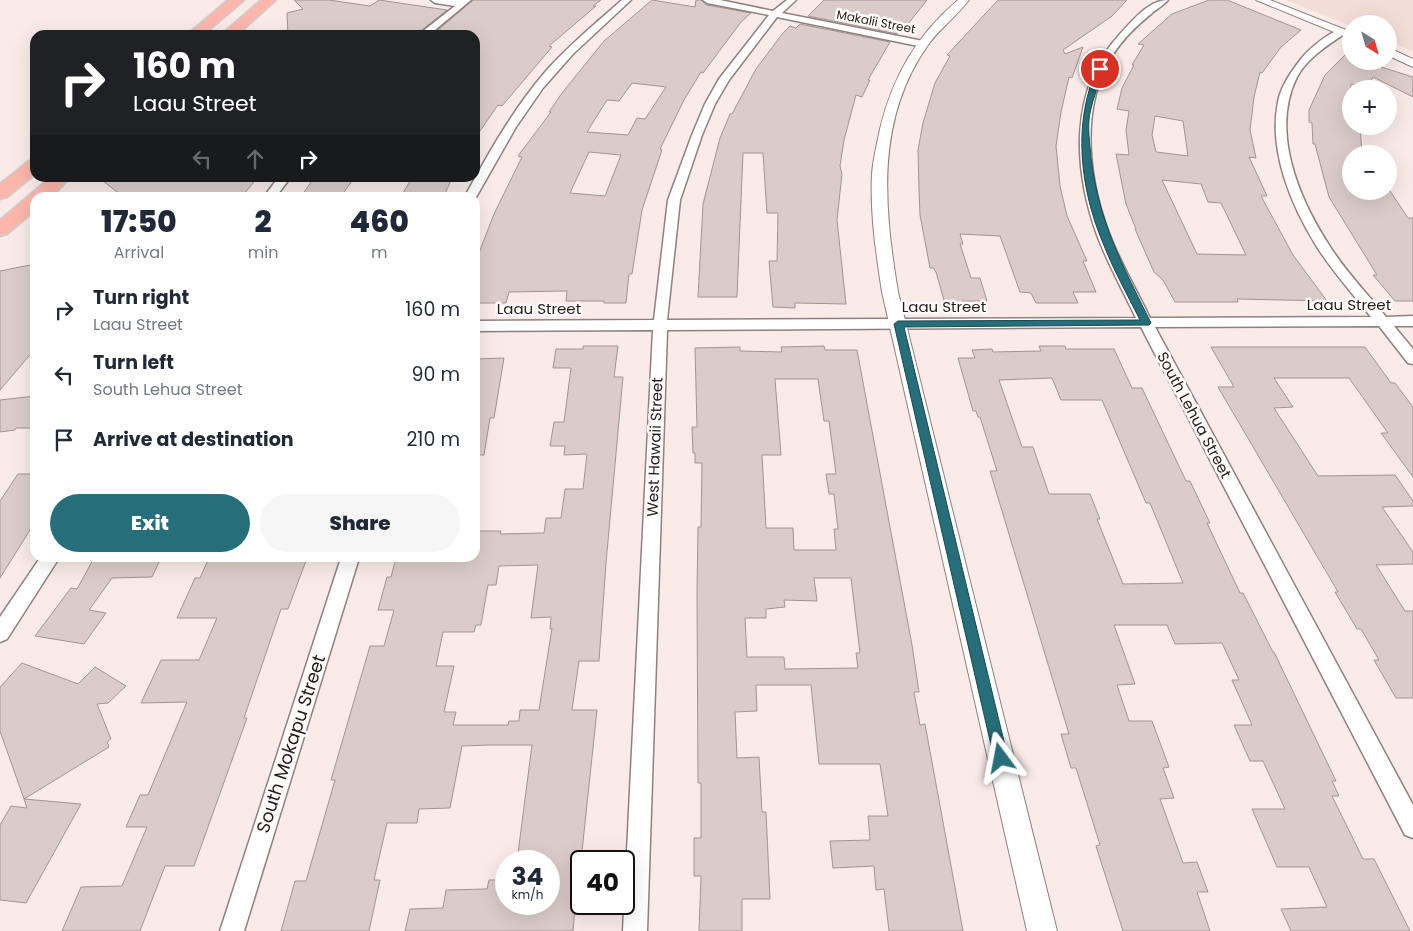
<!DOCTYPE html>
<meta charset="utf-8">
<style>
:root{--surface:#fff;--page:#f6f6f7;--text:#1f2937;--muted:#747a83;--accent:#266e79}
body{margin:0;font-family:Poppins,sans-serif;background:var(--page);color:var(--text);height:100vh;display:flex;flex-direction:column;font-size:19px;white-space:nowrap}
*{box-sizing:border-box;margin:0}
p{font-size:16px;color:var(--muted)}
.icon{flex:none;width:28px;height:28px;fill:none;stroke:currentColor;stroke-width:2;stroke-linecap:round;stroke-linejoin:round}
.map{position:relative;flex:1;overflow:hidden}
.panel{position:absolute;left:30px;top:192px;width:450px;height:370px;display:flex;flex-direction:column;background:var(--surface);border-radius:15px;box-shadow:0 5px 20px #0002}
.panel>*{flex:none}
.banner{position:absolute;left:30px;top:30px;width:450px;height:152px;border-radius:15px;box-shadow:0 5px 20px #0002;background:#202124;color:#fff;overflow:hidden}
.needle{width:32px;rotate:143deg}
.controls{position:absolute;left:1342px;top:15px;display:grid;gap:10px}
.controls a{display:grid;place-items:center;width:55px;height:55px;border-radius:50%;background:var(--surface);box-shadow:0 5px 20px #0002;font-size:25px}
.speed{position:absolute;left:495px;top:850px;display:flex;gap:10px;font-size:25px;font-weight:700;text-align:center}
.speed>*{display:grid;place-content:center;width:65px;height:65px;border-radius:50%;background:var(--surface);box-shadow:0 5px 20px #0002;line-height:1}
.speed small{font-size:12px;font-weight:400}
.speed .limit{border:2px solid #111;border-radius:8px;background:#fff;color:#111}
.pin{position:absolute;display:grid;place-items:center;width:42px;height:42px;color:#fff;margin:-21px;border:2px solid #fff;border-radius:50%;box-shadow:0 1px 5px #0007}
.me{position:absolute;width:55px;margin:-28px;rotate:347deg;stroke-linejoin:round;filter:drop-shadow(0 0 4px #0008)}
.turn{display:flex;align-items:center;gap:18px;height:105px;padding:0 20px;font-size:22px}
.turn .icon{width:65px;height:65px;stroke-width:2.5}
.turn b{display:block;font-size:35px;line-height:42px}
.lanes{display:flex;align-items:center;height:48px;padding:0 20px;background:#0003;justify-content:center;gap:25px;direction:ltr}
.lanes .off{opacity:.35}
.eta{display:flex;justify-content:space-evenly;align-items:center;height:85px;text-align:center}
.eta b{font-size:30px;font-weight:800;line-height:35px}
.button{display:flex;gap:10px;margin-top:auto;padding:10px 20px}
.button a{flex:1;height:58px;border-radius:30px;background:var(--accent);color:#fff;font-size:20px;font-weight:800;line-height:58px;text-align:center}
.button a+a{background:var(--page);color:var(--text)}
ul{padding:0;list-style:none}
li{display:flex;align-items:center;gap:15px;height:65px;padding:0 20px}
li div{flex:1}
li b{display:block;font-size:19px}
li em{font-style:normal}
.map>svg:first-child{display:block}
</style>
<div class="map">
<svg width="1413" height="931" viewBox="0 0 1413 931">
<rect width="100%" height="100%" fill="#faebe8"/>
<path fill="#f4dcd7" d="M1286,0h127v51l-24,-10v-17h-38v2z"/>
<g fill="#dbccc9" stroke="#a39492" fill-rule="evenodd">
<path d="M294,0h35l41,6 9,-6 68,10 -31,25h-128l-1,-22 16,-4z"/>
<path d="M473,0h128l-8,6h3l-47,40 3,1 -50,59 -4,-1 -23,33v-103h-43z"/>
<path d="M652,0l43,7 1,-7h5l6,5 44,8 -10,9 -38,51 -2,-1 -17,28 -24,49 2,1 -20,60 -10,64h-3l-3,29h-22v-2h-38l1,-10 -58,1 -3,11h-31v-40l19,-49 28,-57 -4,-1 33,-44h-2l13,-19 42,-52zM632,83l34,4 -21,32 -8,-1 -9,17 -41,-3 20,-32 12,1zM589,152l32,3 -16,41 -35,-3z"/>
<path d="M824,0h103l-24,30 -2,-1 -4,5 -89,-18z"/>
<path d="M998,0h129l-15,16 -49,34 2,4 18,-7 -11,31 -3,-1 -8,35 -5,34 4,40 7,30 20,45h-4l13,31h-23l5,11h-42l-5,-10 -11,-1 -20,-56 -40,-2 3,10h-3l11,34h9l7,23h-25v3h-17l-9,-32 -3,-4h-3l-10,-53 -1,-25 -1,-40 5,-27 12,-40 15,-27 -3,-1z"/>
<path d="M1209,0h18l74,30 -20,17 -19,26 -2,-1 -6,25 -4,33 6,28 -7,-1 18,39h-6l32,59 34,46 -90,-2 1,3h-63l-12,-22 -9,-8 -19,-43h1l-10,-25 -10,-50 13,1 -3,-25 3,-19 -12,-2 5,-21 12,-23h-2l12,-20 -6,-1 34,-30zM1155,116l28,5 5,35 -32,-4 -4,-17zM1162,180l39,4 7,18 13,1 25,52 -49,-1z"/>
<path d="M800,24l90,18 -22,38h2l-8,17 -6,-2 -12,45 -4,26 2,8 -5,46 9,84 -51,-1v5l-22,-1 -4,-46h8l1,-48h-11l-4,-60h-20l-6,144h-39l5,-93 17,-66 10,-24h2l24,-45 27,-36 7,-7 6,2z"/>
<path d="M1351,49v12h38l-8,6 32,10v20l-40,-20 -7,11 -15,-4v42h9l2,28h-11v37h39l18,27h5v83h-18l-22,-26h4l-48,-78 -14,-53h-2l-1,-21 -3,-1v-12l16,-35z"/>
<path d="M99,178h158l-16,20h-116z"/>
<path d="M314,178h40l-14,20h-40z"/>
<path d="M412,178h40l-9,20h-43z"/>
<path d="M35,264v85l-35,41v-119z"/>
<path d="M583,346h35l-4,31h9l-17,186 -7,98h-20l-7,49h25l-16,151v46h-6l-2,24h-168l5,-22 33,-1 3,-18 41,-1 2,-9h17v24h43v-43h-32l15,-116h-42l-28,1 -12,62 -31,1 -2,14h-30l-13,57h6l-11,51h-88l14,-50h11l29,-101h-4l39,-134h14l10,-36h-16l9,-33h4l5,-19h79v-27h26l-1,3 44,-1 2,-15h15l4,-29h18l4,-35 -23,1 1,-9h-15l4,-24h10l7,-54h-18l3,-19h27zM538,565l-7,53 20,-1 -1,12 2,-1 -13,82h-19l-1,11h-10l-1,4h-55l3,-13h-12l10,-46h-18l7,-34h31l2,-7h5l7,-40h8l3,-19z"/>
<path d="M824,346l1,4h32l55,295 7,47h-5l6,33 5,-1 38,207h-74l-5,-42 -8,1 -2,-24 -41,2 -3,-27 40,-1 -2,-24h20l-8,-52h-61l-8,-79h-55l1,26 -22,1 2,46 22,-1 3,55h4l4,87h-28v32h-43l2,-55h-7v-38h7v-55h-3l-1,-191 1,-65h3l1,-64h-7v-10h-2l-1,-26h5l-2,-79 45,-1v4l42,1 -1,-5zM775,379h43l6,42h5l7,53h-10l3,20h5l4,35h-4l2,21h-42l-1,-22h-27l-4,-73h19zM814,578h37l9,75h-4l2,15 -73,1 -1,-12h-37l-2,-39h21v-9l19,-2 -1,-7 33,1z"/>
<path d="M1039,346h26l1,3h48l18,39h10l44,93h4l20,42h-3l33,70h3l30,59h1l62,129h-4l7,15h-7l31,63h11l36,72h-119l-10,-22 46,-2 -18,-40h-32l-25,-58h33l-22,-48h-13l-16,-36h18l-20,-45h7l-17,-37 -47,1 -8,-19h-53l21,59 -18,1 12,36h23l17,46 -6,1 11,30 -14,1 23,64 14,-1 11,30h-11l13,39h-87l-27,-85 4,-1 -24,-77h-5l-10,-34h8l-79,-263h7l-17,-54h-2l-2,-6h-3l-15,-53h17l-3,-8 20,-1 1,3 48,-1zM1052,378l9,22h41l44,103h4l33,80 -60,1 -26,-65h3l-10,-25h-41l-16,-47h-11l-23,-67z"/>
<path d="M1211,347h154l26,36h4l18,24v70l-32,-44h7l-39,-55h-75l19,29 -19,1 44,68 77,-1 18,26v5l-31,1 31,45v12l-37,1 29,46h8v87h-17l-22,-38h5l-18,-31h-4l-22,-37h3l-120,-205h16z"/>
<path d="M504,358l-10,60h-4l-6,37h-9v-96z"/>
<path d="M35,396v32h-19l-1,2 -15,2v-32z"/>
<path d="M18,474h17v48l-35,56v-77z"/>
<path d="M94,558h67l-9,19 -40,1 -23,32 17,3 -22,31 -49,-8 36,-48 6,1z"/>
<path d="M209,558h98l-19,51h-7l-37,109h3l-53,148h-29l-25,65h-78l19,-44 41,-1 25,-59h-21l14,-32h8l39,-93 -46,1 20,-43h38l18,-42h-40l18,-40h5z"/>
<path d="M22,663l56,21 17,-17 31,19 -18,17 -11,1 14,35 -4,3 2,5 -85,52 -24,-68v-44z"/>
<path d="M24,799l57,5 -55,99 -26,-3v-75l11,-19 16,2z"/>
</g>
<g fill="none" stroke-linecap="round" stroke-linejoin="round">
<defs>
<g id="minor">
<path d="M431,0h40l-42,35h-11l37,-29 -20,-3z"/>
<path d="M622,0h9l-58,54 -30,34 -27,39 -41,72v-1h-11c24,-44 49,-89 82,-127 23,-26 50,-48 76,-71z"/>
<path d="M703,0h17l53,11 14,-11h9l-14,13 141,28 5,3 -5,3 -146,-30 -48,63 -14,24 -13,31 -22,65 -13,120 469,-2c-13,-27 -28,-54 -39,-83 -24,-67 -28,-146 23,-201 13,-14 29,-34 48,-34 -5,6 -12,9 -17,14 -15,12 -29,26 -39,42 -34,55 -23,130 1,187 11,26 25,50 37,75l221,-1c-18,-23 -38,-45 -54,-70 -25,-40 -49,-96 -39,-145 3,-16 13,-30 23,-43 7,-9 32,-31 43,-29v4c-17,12 -37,24 -47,43 -27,54 2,122 32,168 16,26 38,48 57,72l27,-1v10h-19l19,23v15l-5,-1 -29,-37 -224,1 258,478v33l-8,-3 -264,-508 -474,3 -20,601h-24l30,-601 -178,1v-10l179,-1 14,-120 24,-65 13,-31 14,-25 50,-64 -62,-12z"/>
<path d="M278,178h12l-15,20h-12z"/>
<path d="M40,558h19l-52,81 -7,3v-25z"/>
<path d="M341,558h18l-115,373h-24z"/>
</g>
<g id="tertiary">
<path d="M958,0h11c-12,16 -29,28 -41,45 -53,75 -44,162 -30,247l159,639h-30l-145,-639c-6,-39 -12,-79 -10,-118 1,-15 5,-30 8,-45 13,-53 36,-93 78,-129z"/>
<path d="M1256,0h14l81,32v7z"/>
<path d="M1389,48l24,11v8l-24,-11z"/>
</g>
<g id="primary">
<path d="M228,0h16l-41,35h-16z"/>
<path d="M261,0h15l-39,35h-16z"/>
<path d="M35,160v14l-28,23 -7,2v-15l29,-23z"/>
<path d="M50,178h20l-20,20h-15v12l-28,24 -7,2v-16z"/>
</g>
</defs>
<use href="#minor" stroke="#8f817f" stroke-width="3"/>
<use href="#tertiary" stroke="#8f817f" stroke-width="2"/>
<use href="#primary" stroke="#cecdcd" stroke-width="3"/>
<use href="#minor" fill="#fff" fill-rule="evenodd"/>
<use href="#tertiary" fill="#fff" fill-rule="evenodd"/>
<use href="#primary" fill="#fdb6ab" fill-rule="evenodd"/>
</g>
<path fill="#266e79" stroke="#19484f" d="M1098,67l6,2c-5,14 -11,29 -14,44 -3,15 0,30 1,45 8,65 32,108 60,165l-2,2 -245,2 104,431 -2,5 -5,3 -5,-3 -2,-5 -100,-434 4,-3 242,-1c-13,-26 -27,-51 -37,-77 -23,-54 -31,-122 -5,-176z"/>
<g text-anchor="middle" stroke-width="5" stroke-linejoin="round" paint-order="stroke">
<g font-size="12" fill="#221d1c" stroke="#fefbfa">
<text transform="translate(876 22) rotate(11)" y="4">Makalii Street</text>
</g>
<g font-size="15" fill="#221d1c" stroke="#fefbfa">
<text x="1349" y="310">Laau Street</text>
<text x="944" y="312">Laau Street</text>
<text x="539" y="314">Laau Street</text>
<text transform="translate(1194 415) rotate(62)" y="5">South Lehua Street</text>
<text transform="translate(655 447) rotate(-88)" y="5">West Hawaii Street</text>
</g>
<g font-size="18" fill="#221d1c" stroke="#fefbfa">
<text transform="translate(291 744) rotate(-72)" y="6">South Mokapu Street</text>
</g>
</g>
</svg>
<div class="controls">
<a><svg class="needle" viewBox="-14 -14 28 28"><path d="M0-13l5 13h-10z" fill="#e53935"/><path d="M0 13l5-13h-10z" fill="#747a83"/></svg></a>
<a>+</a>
<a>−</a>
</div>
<div class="speed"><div>34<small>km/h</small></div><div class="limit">40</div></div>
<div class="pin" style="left:1100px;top:69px;background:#d93025"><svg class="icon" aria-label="arrive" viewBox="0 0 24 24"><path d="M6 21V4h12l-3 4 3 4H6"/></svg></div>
<svg class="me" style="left:1001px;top:758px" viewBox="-20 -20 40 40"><path d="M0-17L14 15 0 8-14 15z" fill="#266e79" stroke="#fff" stroke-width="4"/></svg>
<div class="banner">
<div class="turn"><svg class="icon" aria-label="right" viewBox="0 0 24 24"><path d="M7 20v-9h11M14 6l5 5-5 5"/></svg><div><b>160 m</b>Laau Street</div></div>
<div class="lanes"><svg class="icon off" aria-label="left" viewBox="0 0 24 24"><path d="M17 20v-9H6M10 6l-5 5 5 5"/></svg><svg class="icon off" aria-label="ahead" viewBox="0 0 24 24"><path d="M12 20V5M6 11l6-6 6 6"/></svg><svg class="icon" aria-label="right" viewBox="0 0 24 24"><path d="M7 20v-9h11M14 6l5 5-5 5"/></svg></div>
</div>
<section class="panel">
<div class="eta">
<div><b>17:50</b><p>Arrival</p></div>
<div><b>2</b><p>min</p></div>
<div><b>460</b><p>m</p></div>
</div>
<ul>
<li><svg class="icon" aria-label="right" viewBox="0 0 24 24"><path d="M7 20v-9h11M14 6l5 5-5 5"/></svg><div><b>Turn right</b><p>Laau Street</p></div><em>160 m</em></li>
<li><svg class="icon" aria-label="left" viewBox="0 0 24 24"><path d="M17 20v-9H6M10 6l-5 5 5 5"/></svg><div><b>Turn left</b><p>South Lehua Street</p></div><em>90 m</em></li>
<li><svg class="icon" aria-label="arrive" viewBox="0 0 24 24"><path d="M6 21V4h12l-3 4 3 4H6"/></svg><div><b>Arrive at destination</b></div><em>210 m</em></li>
</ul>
<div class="button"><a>Exit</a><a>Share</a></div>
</section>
</div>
